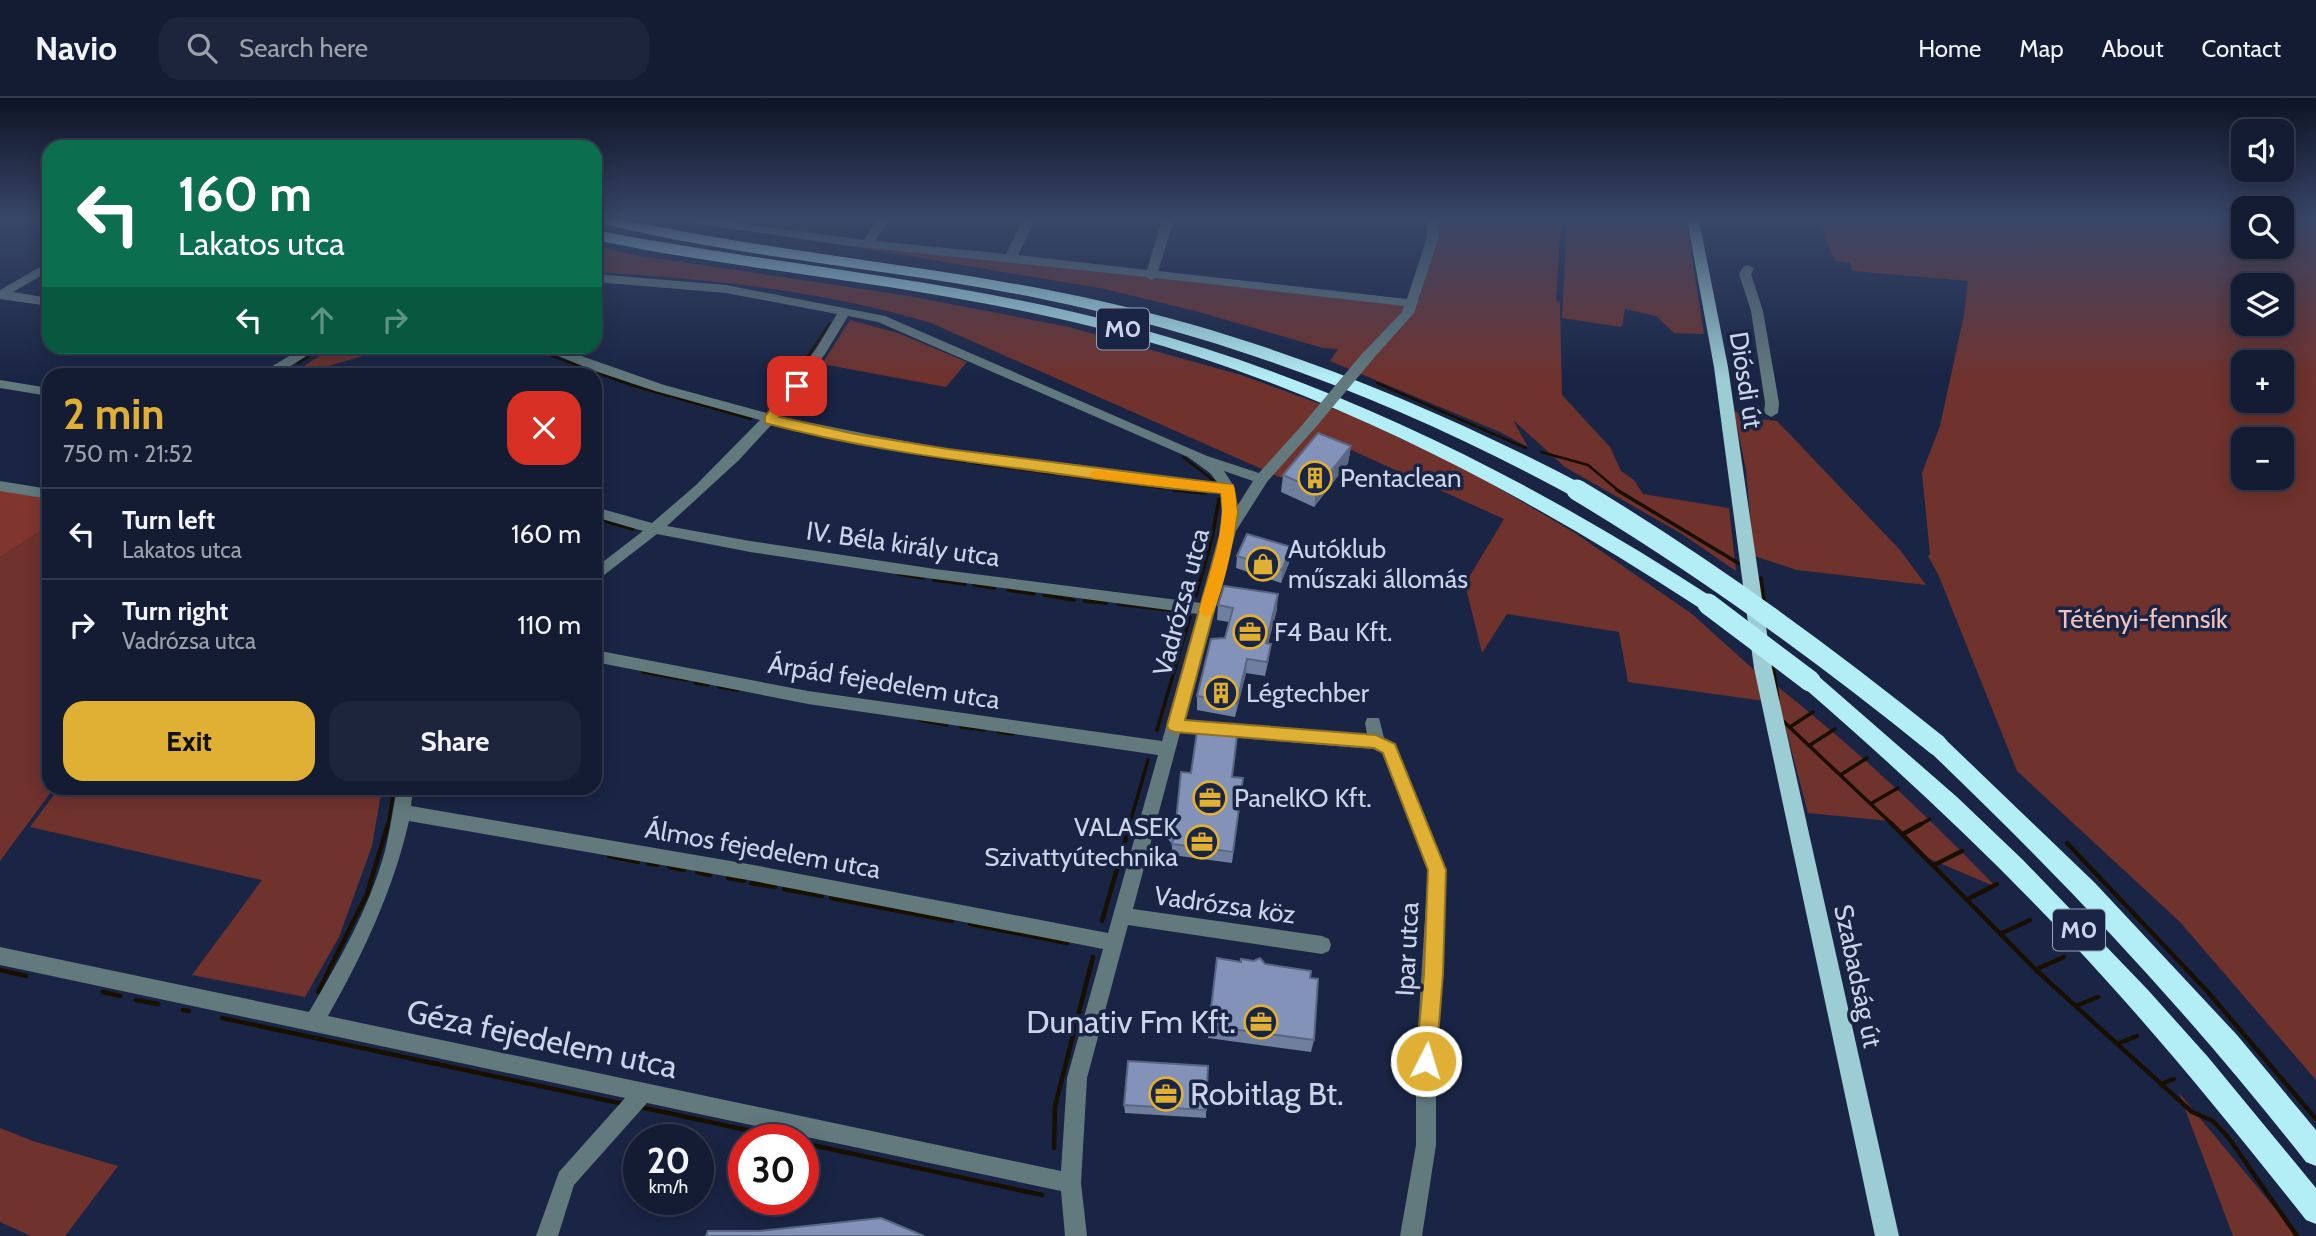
<!DOCTYPE html>
<meta charset="utf-8">
<style>
:root{--surface:#141c34;--page:#1d253c;--text:#f1f3f6;--muted:#9da1ac;--line:#333a4f;--accent:#dfb033}
body{margin:0;font-family:Cabin,sans-serif;background:var(--page);color:var(--text);height:100vh;display:flex;flex-direction:column;font-size:26px;white-space:nowrap}
*{box-sizing:border-box;margin:0}
p{font-size:23px;color:var(--muted)}
.icon{flex:none;width:38px;height:38px;fill:none;stroke:currentColor;stroke-width:2;stroke-linecap:round;stroke-linejoin:round}
.map{position:relative;flex:1;overflow:hidden}
.panel{position:absolute;left:42px;top:270px;width:560px;height:427px;display:flex;flex-direction:column;background:var(--surface);border-radius:21px;box-shadow:0 4px 18px #0003,0 0 0 2px var(--line)}
.panel>*{flex:none}
.guide{position:absolute;left:42px;top:42px;width:560px;height:214px;border-radius:21px;box-shadow:0 4px 18px #0003,0 0 0 2px var(--line);background:#0b6e4f;color:#fff;overflow:hidden}
.controls{position:absolute;left:2231px;top:21px;display:grid;gap:14px}
.controls a{display:grid;place-items:center;width:63px;height:63px;border-radius:14px;background:var(--surface);box-shadow:0 4px 18px #0003,0 0 0 2px var(--line);font-size:35px}
.speed{position:absolute;left:623px;top:1026px;display:flex;gap:14px;font-size:35px;font-weight:700;text-align:center}
.speed>*{display:grid;place-content:center;width:91px;height:91px;border-radius:50%;background:var(--surface);box-shadow:0 4px 18px #0003,0 0 0 2px var(--line);line-height:1}
.speed small{font-size:18px;font-weight:400}
.speed .limit{border:10px solid #d22;background:#fff;color:#111}
.pin{position:absolute;display:grid;place-items:center;width:60px;height:60px;color:#fff;margin:-30px;border-radius:14px;box-shadow:0 4px 10px #0006}
.me{position:absolute;width:77px;margin:-38px;rotate:5deg;stroke-linejoin:round;filter:drop-shadow(0 0 5px #0008)}
.turn{display:flex;align-items:center;gap:24px;height:147px;padding:0 21px;font-size:32px}
.turn .icon{width:91px;height:91px;stroke-width:2.5}
.turn b{display:block;font-size:49px;line-height:60px}
.lanes{display:flex;align-items:center;height:66px;padding:0 21px;background:#0003;justify-content:center;gap:35px;direction:ltr}
.lanes .off{opacity:.35}
.round{display:grid;place-items:center;flex:none;width:74px;height:74px;border-radius:21px;background:var(--page)}
.headline{display:flex;align-items:center;justify-content:space-between;height:119px;padding:0 21px}
h1{font-size:42px;font-weight:800;line-height:52px;color:var(--accent)}
.primary-button{display:flex;gap:14px;margin-top:auto;padding:14px 21px}
.primary-button a{flex:1;height:80px;border-radius:21px;background:var(--accent);color:#111;font-size:28px;font-weight:800;line-height:80px;text-align:center}
.primary-button a+a{background:var(--page);color:var(--text)}
ul{padding:0;list-style:none}
li{display:flex;align-items:center;gap:21px;height:91px;padding:0 21px;border-top:2px solid var(--line)}
li div{flex:1}
li b{display:block;font-size:26px}
li em{font-style:normal}
header{display:flex;align-items:center;gap:42px;box-sizing:border-box;height:98px;padding:0 35px;background:var(--surface);border-bottom:2px solid var(--line)}
header strong{font-size:33px}
nav{display:flex;gap:38px;margin-inline-start:auto;font-size:24px}
.search{width:490px;height:63px;background:var(--page);display:flex;align-items:center;gap:18px;box-sizing:border-box;padding:0 24px;border-radius:21px;color:var(--muted);font-size:26px}
.map>svg:first-child{display:block}
</style>
<header>
<strong>Navio</strong>
<div class="search"><svg class="icon" aria-label="search" viewBox="0 0 24 24"><circle cx="10" cy="10" r="6"/><path d="M15 15l6 6"/></svg>Search here</div>
<nav><a>Home</a><a>Map</a><a>About</a><a>Contact</a></nav>
</header>
<div class="map">
<svg width="2316" height="1138" viewBox="0 0 2316 1138">
<rect width="100%" height="100%" fill="#1a2545"/>
<g fill="#70322d" fill-rule="evenodd">
<path d="M1439,122h122l-5,81 4,1 2,93 48,52 11,24 13,9 9,14 86,14 7,63 -54,-37 -117,-67 -52,-47 15,27 -28,-15 -170,-71 8,-12 -15,-1 -124,-36 -94,-23 -250,-42 11,-2 527,59 26,-4 18,-62z"/>
<path d="M1567,122h119l18,114 -30,-1 -18,-17 -31,-7 -3,18 -60,-9z"/>
<path d="M1817,122h426l1,27h38v-27h34v860l-136,-158 -163,-151 -79,-197 -10,-18 2,-2 -8,-81 18,-47 24,-111 4,-34 -115,-10 -3,-8 -15,-2zM2244,187h38v39h-38zM2244,264h38v39h-38zM2244,341h38v39h-38z"/>
<path d="M595,148l40,9 274,41 160,31 172,48 112,41 115,54 107,63 117,81 81,73v-4c80,63 153,131 223,204l-73,-31 -33,-35 -82,-8 -29,-110 -151,-21 -9,-50 -112,-18 -25,39 -17,-69 39,-65 -186,-84 -36,43 -351,-155c-109,-33 -223,-44 -336,-51z"/>
<path d="M850,222l48,13 69,29 -21,25 -124,-23z"/>
<path d="M334,249l1,-1 59,1 -90,26 -5,-4z"/>
<path d="M1734,313l16,7 27,3 123,129 26,35 -129,-15 -43,-14 -8,-86z"/>
<path d="M39,434l10,6v250h5l-54,73v-304z"/>
<path d="M59,690h323l-10,58 -33,91 -34,60 -113,-22 70,-95 -232,-53z"/>
<path d="M2179,995l119,143h-65z"/>
<path d="M0,1030l33,13 85,25 -53,70h-34l-31,-14z"/>
</g>
<path fill="#81352f" d="M0,391l49,10v39l-10,-6 -39,25z"/>
<g fill="none" stroke-linecap="round" stroke-linejoin="round">
<g stroke="#190f00" stroke-width="2.5">
<path d="M525,248l106,39 120,34"/>
<path d="M298,265l28,-17"/>
<path d="M1377,285l149,65"/>
<path d="M769,310l24,-29 37,-56"/>
<path d="M796,333l82,16"/>
<path d="M890,351l23,4"/>
<path d="M1541,354l47,13 32,27"/>
<path d="M921,357l45,7"/>
<path d="M1183,359l30,23"/>
<path d="M973,365l190,25"/>
<path d="M1174,392l18,2"/>
</g>
<g stroke="#190f00" stroke-width="3.5">
<path d="M1174,392l31,3"/>
<path d="M1617,392l121,73"/>
<path d="M595,420l38,11"/>
<path d="M899,476l24,4"/>
<path d="M1761,480l4,27"/>
<path d="M934,482l31,4"/>
<path d="M974,487l20,3"/>
<path d="M1008,492l26,4"/>
<path d="M1044,497l30,5"/>
<path d="M1196,498l16,-58 7,-39"/>
<path d="M1084,503l22,2"/>
<path d="M1118,506l51,6"/>
<path d="M1773,567l5,34"/>
<path d="M643,574l44,8"/>
<path d="M695,585l13,2"/>
<path d="M719,589l19,3"/>
<path d="M920,622l27,5"/>
<path d="M1782,622l112,106"/>
<path d="M961,629l23,3"/>
<path d="M1790,629l23,-15"/>
<path d="M1157,632l33,-113"/>
<path d="M998,634l15,2"/>
<path d="M1810,647l25,-16"/>
<path d="M1842,676l25,-16"/>
<path d="M1872,705l26,-15"/>
<path d="M388,728l6,-38"/>
<path d="M1129,728l19,-66"/>
<path d="M1918,728l12,-7"/>
</g>
<g stroke="#190f00" stroke-width="4.5">
<path d="M1892,726l144,146 156,142 21,9 15,16 69,99"/>
<path d="M1903,736l18,-10"/>
<path d="M2067,745l140,148 109,128"/>
<path d="M609,758l29,6"/>
<path d="M648,765l9,2"/>
<path d="M1934,767l28,-14"/>
<path d="M669,769l15,3"/>
<path d="M697,774l13,3"/>
<path d="M728,780l16,3"/>
<path d="M751,785l24,4"/>
<path d="M784,791l38,7"/>
<path d="M831,800l121,23"/>
<path d="M1968,801l29,-15"/>
<path d="M1102,823l28,-97"/>
<path d="M970,826l97,19"/>
<path d="M2002,835l28,-13"/>
<path d="M2037,871l27,-12"/>
<path d="M0,872l26,6"/>
<path d="M103,894l17,4"/>
<path d="M318,894l49,-98 21,-70"/>
<path d="M136,902l22,4"/>
<path d="M2076,908l22,-9"/>
<path d="M183,912l6,1"/>
<path d="M222,920l402,86"/>
<path d="M2117,946l20,-8"/>
<path d="M2161,986l13,-5"/>
<path d="M640,1009l148,32"/>
<path d="M803,1045l239,52"/>
<path d="M1054,1050l1,-42 38,-149"/>
</g>
<g fill="#62797d" fill-rule="evenodd">
<path d="M0,122h7l-7,3z"/>
<path d="M689,122h27l148,20 13,-20h12l-14,21 131,13 17,-34h12l-17,35 129,15 15,-50h12l-16,51 249,28 20,-62v-17h12v17l-25,76 -42,47 -5,1 -6,-4 1,-3 40,-42 2,-6 -248,-28 -5,2 -5,-3 -305,-32 -146,-22z"/>
<path d="M49,164v9l-36,21 36,6v8l-49,-7v-9z"/>
<path d="M1748,167l6,4 -3,5 12,37 16,92 -1,10 -7,4 -7,-4 1,-10 -14,-92 -12,-37 5,-8z"/>
<path d="M595,176l131,11 159,31 322,140 52,17 45,-50h10v6l-47,53 -33,52 -50,186 183,14 -2,-11 2,-5h12l5,20 11,6 2,5 49,121 -10,191v84l-14,91h-22l16,-91v-84l12,-191 -46,-117 -9,-4 -193,-16 -47,176 189,27 7,3 2,6 -2,6 -7,3 -194,-29 -41,153 -6,105 6,53h-22l-4,-45 -414,-88 -73,82 -16,51h-22l23,-64 66,-74 -625,-133v-18l309,65c30,-51 60,-103 76,-161 5,-21 8,-42 12,-63h16l-2,18 337,58 360,69 50,-178 -350,-51 -213,-42v-12l213,41 354,50 36,-127 -309,-41 -139,-21 -93,-18 -62,48v-14l48,-37 -48,-14v-10l57,16 44,-38 64,-65 -105,-29 -60,-20 -61,-25h19l111,39 103,28 49,-64 21,-35 -111,-21 -131,-11zM848,218l30,6 310,135 22,16 7,9c-147,-11 -294,-35 -438,-66l46,-62zM773,325l187,37 165,23 95,9c9,36 -10,76 -19,111l-266,-34 -185,-28 -83,-15 72,-66zM1224,373l29,10 -17,27 -1,-20zM409,723l339,59 355,69 -36,129 -6,93 -733,-155c35,-62 65,-125 81,-195z"/>
<path d="M306,248h16l-44,28h-15l1,-3z"/>
<path d="M0,282l49,8v8l-49,-8z"/>
<path d="M0,383l49,8v10l-49,-8z"/>
</g>
<path fill="#9ccdd4" fill-rule="evenodd" d="M1687,122h12l29,147 44,301 127,568h-24l-121,-568 -40,-301z"/>
<g fill="#b3eef6" fill-rule="evenodd">
<path d="M597,122h28c159,34 322,46 480,82 169,39 326,103 479,183l2,5 -2,5h-14c-167,-91 -341,-158 -528,-196 -146,-30 -297,-40 -442,-76z"/>
<path d="M595,132c180,35 365,49 542,98 210,58 396,153 578,271l3,5 -3,5 -7,3 -7,-3c-179,-117 -366,-216 -573,-273 -156,-43 -318,-58 -477,-85l-56,-11z"/>
<path d="M1810,575l7,2 140,122 66,63 125,130 60,67 108,131v36l-10,-4c-76,-96 -153,-191 -237,-280 -84,-90 -174,-173 -266,-253l-4,-6 4,-6z"/>
<path d="M1937,638l8,3 150,144 142,152 79,95v36l-10,-4c-115,-147 -242,-282 -377,-411l-3,-6 3,-6z"/>
</g>
<path stroke="#62797d" stroke-width="12" d="M1309,328l58,-69"/>
<path stroke="#b3eef6" stroke-width="17" d="M1577,392l3,2"/>
<g stroke="#b3eef6" stroke-width="21">
<path d="M1577,392c127,76 245,162 360,255"/>
<path d="M1708,506l102,77"/>
</g>
</g>
<g fill="#707e9f">
<path d="M1351,348l-3,17 -34,44 -33,-15 2,-17z"/>
<path d="M1237,458l53,4 -9,23 -45,-15z"/>
<path d="M1218,507l59,4 -9,35 1,14 -4,18 -19,-3 -11,44 -38,-7v-14l28,-58 4,-16 -12,-2z"/>
<path d="M1232,679l11,1 -11,85 -60,-8v-11l-5,-6v-11l9,-5z"/>
<path d="M1241,864l24,2 45,14 4,62 -3,12 -103,-14 1,-12z"/>
<path d="M1124,1007l82,5v8l-81,-5z"/>
</g>
<g fill="#5b6682">
<path d="M1351,348l-3,17 -34,44 2,-17z"/>
<path d="M1291,449l-1,13 -9,23 1,-13z"/>
<path d="M1278,496l-1,15 -13,49 2,-15z"/>
<path d="M1271,546l-2,14 -4,18 2,-14z"/>
<path d="M1247,561l-1,14 -11,44 2,-14z"/>
</g>
<g fill="#8292b9" stroke="#5b6682" stroke-width="2">
<path d="M1318,335l33,13 -35,44 -33,-15z"/>
<path d="M1247,436l44,13 -9,23 -45,-14z"/>
<path d="M1224,488l54,8 -12,49 5,1 -4,18 -20,-3 -10,44 -40,-7 14,-57 14,-1 8,-30 -15,-3z"/>
<path d="M1197,634l40,4 -5,41 11,1 -10,74 -61,-8 2,-9 -7,-8 9,-5 5,-50 10,1z"/>
<path d="M1217,860l24,4v-3l13,2 6,-3 5,6 46,7 -1,7 8,1 -4,61 -105,-14z"/>
<path d="M1128,963l80,5 -2,44 -82,-5z"/>
<path d="M881,1120l43,18h-218l2,-5h52z"/>
</g>
<linearGradient id="sky" x2="0" y2="1"><stop stop-color="#0e1426"/><stop offset="0.43" stop-color="#384668"/><stop offset="1" stop-color="#384668" stop-opacity="0"/></linearGradient>
<rect width="2316" height="281" fill="url(#sky)"/>
<path fill="#dfb033" stroke="#917221" stroke-width="2" d="M797,284l7,4 -25,31 76,17 93,15 285,36 5,27 -4,23 -49,185 191,15 19,9 51,126 -3,104 -7,87 -3,7 -7,3 -7,-3 -3,-7 8,-87 4,-104 -45,-117 -9,-5 -199,-16 -6,-2 -2,-4 53,-191 3,-23 -2,-19c-69,-5 -137,-16 -206,-25 -84,-11 -168,-23 -250,-45v-7l28,-33z"/>
<path fill="#f59e0b" d="M1096,372l137,15c11,25 -9,105 -21,130l-6,2 -7,-6c10,-38 27,-78 22,-118l-129,-15 -3,-4z"/>
<defs>
<symbol id="building-ring" viewBox="-11 -11 22 22"><circle r="9.5" fill="#1a2545" stroke="#dfb033" stroke-width="1.5"/><path d="M-4-6H4V6H1V3H-1V6H-4ZM-2.5-4.3h1.7v1.8h-1.7ZM.8-4.3h1.7v1.8H.8ZM-2.5-1h1.7V.8h-1.7ZM.8-1h1.7V.8H.8Z" fill="#dfb033"/></symbol>
<symbol id="shop-ring" viewBox="-11 -11 22 22"><circle r="9.5" fill="#1a2545" stroke="#dfb033" stroke-width="1.5"/><path d="M-5-2.5h2.3a2.7 3.5 0 0 1 5.4 0H5L5.5 6h-11ZM-1.5-2.5h3a1.5 2.3 0 0 0-3 0Z" fill="#dfb033"/></symbol>
<symbol id="office-ring" viewBox="-11 -11 22 22"><circle r="9.5" fill="#1a2545" stroke="#dfb033" stroke-width="1.5"/><path d="M-6-3h4V-5.5h4V-3h4V5H-6ZM-1-4.5V-3h2v-1.5ZM-6 0V1H6V0Z" fill="#dfb033"/></symbol>
</defs>
<g fill-rule="evenodd">
<use href="#building-ring" x="1296" y="361" width="38" height="38"/>
<use href="#shop-ring" x="1244" y="447" width="38" height="38"/>
<use href="#office-ring" x="1231" y="515" width="38" height="38"/>
<use href="#building-ring" x="1202" y="576" width="38" height="38"/>
<use href="#office-ring" x="1191" y="681" width="38" height="38"/>
<use href="#office-ring" x="1183" y="725" width="38" height="38"/>
<use href="#office-ring" x="1242" y="905" width="38" height="38"/>
<use href="#office-ring" x="1147" y="977" width="38" height="38"/>
</g>
<g text-anchor="middle" stroke-width="7" stroke-linejoin="round" paint-order="stroke">
<g fill="#1a2545" stroke="#96a0b8" stroke-width="2">
<rect x="1097" y="210.5" width="52" height="41" rx="5"/>
<rect x="2053" y="811.5" width="52" height="41" rx="5"/>
</g>
<g font-size="24" font-weight="bold" fill="#cbd4e9">
<text x="1123" y="239">M0</text>
<text x="2079" y="840">M0</text>
</g>
<g font-size="26" fill="#cbd4e9" stroke="#1a2545">
<text transform="translate(1746 282) rotate(81)" y="9">Diósdi út</text>
<text transform="translate(903 446) rotate(8)" y="9">IV. Béla király utca</text>
<text transform="translate(1181 504) rotate(-75)" y="9">Vadrózsa utca</text>
<text transform="translate(884 584) rotate(9)" y="9">Árpád fejedelem utca</text>
<text transform="translate(763 751) rotate(10)" y="9">Álmos fejedelem utca</text>
<text transform="translate(1225 807) rotate(8)" y="9">Vadrózsa köz</text>
<text transform="translate(1407 851) rotate(-87)" y="9">Ipar utca</text>
<text transform="translate(1858 878) rotate(78)" y="9">Szabadság út</text>
</g>
<g font-size="26" fill="#cbd4e9" stroke="#1a2545" text-anchor="start">
<text x="1340" y="389">Pentaclean</text>
<text x="1288" y="460">Autóklub<tspan x="1288" dy="30">műszaki állomás</tspan></text>
<text x="1274" y="543">F4 Bau Kft.</text>
<text x="1246" y="604">Légtechber</text>
<text x="1234" y="709">PanelKO Kft.</text>
<text x="1178" y="738" text-anchor="end">VALASEK<tspan x="1178" dy="30">Szivattyútechnika</tspan></text>
</g>
<g font-size="26" fill="#f1c2bc" stroke="#1a2545">
<text x="2143" y="530">Tétényi-fennsík</text>
</g>
<g font-size="32" fill="#cbd4e9" stroke="#1a2545" text-anchor="end">
<text x="1236" y="935">Dunativ Fm Kft.</text>
<text x="1190" y="1007" text-anchor="start">Robitlag Bt.</text>
</g>
<g font-size="32" fill="#cbd4e9" stroke="#1a2545">
<text transform="translate(542 941) rotate(12)" y="11">Géza fejedelem utca</text>
</g>
</g>
</svg>
<div class="controls">
<a><svg class="icon" aria-label="sound" viewBox="0 0 24 24"><path d="M4 9h4l5-4v14l-5-4H4zM17 9q2 3 0 6"/></svg></a>
<a><svg class="icon" aria-label="search" viewBox="0 0 24 24"><circle cx="10" cy="10" r="6"/><path d="M15 15l6 6"/></svg></a>
<a><svg class="icon" aria-label="layers" viewBox="0 0 24 24"><path d="M12 4l9 5-9 5-9-5zM3 14l9 5 9-5"/></svg></a>
<a>+</a>
<a>−</a>
</div>
<div class="speed"><div>20<small>km/h</small></div><div class="limit">30</div></div>
<div class="pin" style="left:797px;top:288px;background:#d93025"><svg class="icon" aria-label="arrive" viewBox="0 0 24 24"><path d="M6 21V4h12l-3 4 3 4H6"/></svg></div>
<svg class="me" style="left:1426px;top:963px" viewBox="-20 -20 40 40"><circle r="17" fill="#dfb033" stroke="#fff" stroke-width="3"/><path d="M0-11L8 9 0 5-8 9z" fill="#fff"/></svg>
<div class="guide">
<div class="turn"><svg class="icon" aria-label="left" viewBox="0 0 24 24"><path d="M17 20v-9H6M10 6l-5 5 5 5"/></svg><div><b>160 m</b>Lakatos utca</div></div>
<div class="lanes"><svg class="icon" aria-label="left" viewBox="0 0 24 24"><path d="M17 20v-9H6M10 6l-5 5 5 5"/></svg><svg class="icon off" aria-label="ahead" viewBox="0 0 24 24"><path d="M12 20V5M6 11l6-6 6 6"/></svg><svg class="icon off" aria-label="right" viewBox="0 0 24 24"><path d="M7 20v-9h11M14 6l5 5-5 5"/></svg></div>
</div>
<section class="panel">
<div class="headline"><div><h1>2 min</h1><p>750 m · 21:52</p></div><a class="round" style="background:#d93025;color:#fff"><svg class="icon" aria-label="close" viewBox="0 0 24 24"><path d="M6 6l12 12M18 6L6 18"/></svg></a></div>
<ul>
<li><svg class="icon" aria-label="left" viewBox="0 0 24 24"><path d="M17 20v-9H6M10 6l-5 5 5 5"/></svg><div><b>Turn left</b><p>Lakatos utca</p></div><em>160 m</em></li>
<li><svg class="icon" aria-label="right" viewBox="0 0 24 24"><path d="M7 20v-9h11M14 6l5 5-5 5"/></svg><div><b>Turn right</b><p>Vadrózsa utca</p></div><em>110 m</em></li>
</ul>
<div class="primary-button"><a>Exit</a><a>Share</a></div>
</section>
</div>
